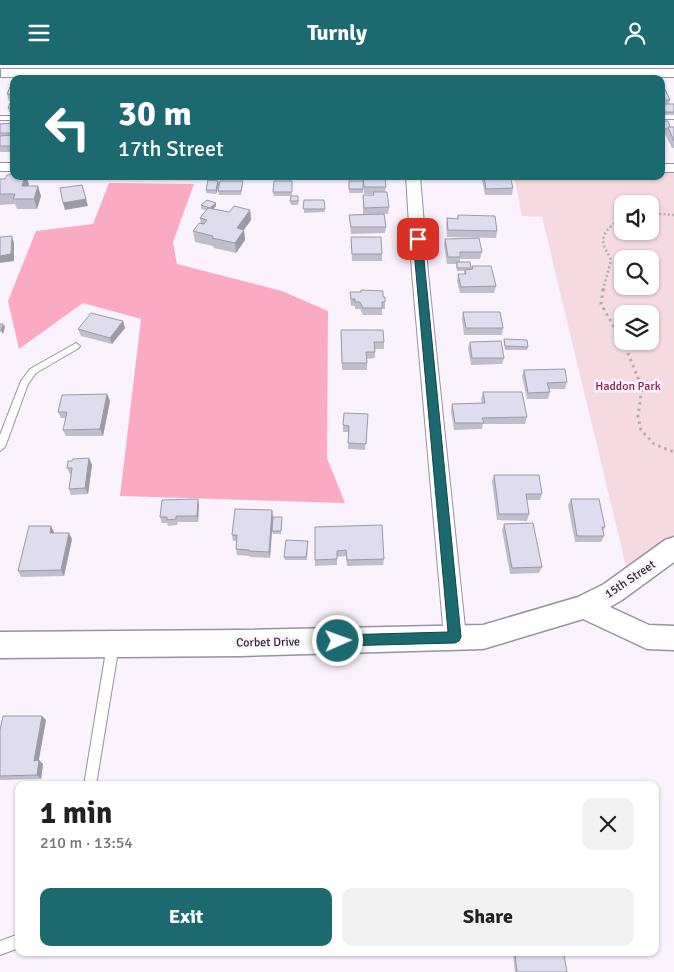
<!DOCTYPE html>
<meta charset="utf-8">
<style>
:root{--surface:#fff;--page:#f2f2f2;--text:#222;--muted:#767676;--accent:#1d6970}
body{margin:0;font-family:Signika,sans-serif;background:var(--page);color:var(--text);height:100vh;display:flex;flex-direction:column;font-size:19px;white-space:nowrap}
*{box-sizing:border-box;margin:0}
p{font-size:16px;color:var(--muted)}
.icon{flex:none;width:28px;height:28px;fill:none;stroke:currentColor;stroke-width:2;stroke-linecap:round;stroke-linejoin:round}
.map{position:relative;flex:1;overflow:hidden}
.drawer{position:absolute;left:15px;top:716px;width:644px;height:175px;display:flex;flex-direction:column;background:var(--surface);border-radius:10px;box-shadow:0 1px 4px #0004}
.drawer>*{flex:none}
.top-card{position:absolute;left:10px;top:10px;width:655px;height:105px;border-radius:10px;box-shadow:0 1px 4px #0004;background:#1d6970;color:#fff;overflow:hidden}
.buttons{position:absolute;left:614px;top:130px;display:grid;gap:10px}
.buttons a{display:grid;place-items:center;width:45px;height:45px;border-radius:10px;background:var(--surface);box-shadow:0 1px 4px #0004;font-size:25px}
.pin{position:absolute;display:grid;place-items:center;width:42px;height:42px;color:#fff;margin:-21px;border-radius:10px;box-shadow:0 2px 8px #0006}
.me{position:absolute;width:55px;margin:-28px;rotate:88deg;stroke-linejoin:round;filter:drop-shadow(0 0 4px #0008)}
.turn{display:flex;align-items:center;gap:18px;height:105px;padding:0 25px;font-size:22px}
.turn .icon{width:65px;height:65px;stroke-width:2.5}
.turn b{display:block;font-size:35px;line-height:42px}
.round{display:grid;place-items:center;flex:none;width:52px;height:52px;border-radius:10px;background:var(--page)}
.summary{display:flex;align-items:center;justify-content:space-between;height:85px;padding:0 25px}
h1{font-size:30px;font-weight:800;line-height:38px}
.button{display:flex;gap:10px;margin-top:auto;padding:10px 25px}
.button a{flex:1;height:58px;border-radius:10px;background:var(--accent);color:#fff;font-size:20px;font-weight:800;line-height:58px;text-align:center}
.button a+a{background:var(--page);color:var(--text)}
header{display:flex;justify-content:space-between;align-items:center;height:65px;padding:0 25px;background:var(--accent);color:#fff;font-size:22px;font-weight:800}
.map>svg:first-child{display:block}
</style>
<header><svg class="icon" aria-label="menu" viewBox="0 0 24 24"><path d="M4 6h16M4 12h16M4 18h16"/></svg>Turnly<svg class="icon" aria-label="person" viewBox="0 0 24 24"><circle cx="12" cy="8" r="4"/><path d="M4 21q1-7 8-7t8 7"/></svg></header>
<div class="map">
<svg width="674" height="907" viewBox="0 0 674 907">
<rect width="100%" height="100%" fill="#faf3fd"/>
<path fill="#f6dae2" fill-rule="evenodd" d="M661,103h13v380l-45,31 -87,-362 -20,-1 -8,-40h147zM622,139h28v27h-28zM622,194h28v27h-28zM622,249h28v27h-28z"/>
<path fill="#faaac2" d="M109,118l85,1 -21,58 4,22 105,27 46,20 -1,147 18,45 -225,-7 21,-177 -58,-16 -64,46 -11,-48 28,-70 57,-7z"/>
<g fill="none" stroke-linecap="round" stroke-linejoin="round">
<defs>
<g id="service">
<rect x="661" y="50" width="13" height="4"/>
<rect x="0" y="51" width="14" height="4"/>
<path d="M76,278l4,3 -1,2 -43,25 -8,11 -23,63 -5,4v-16l21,-54 9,-12z"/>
<path d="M113,575l4,1 2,4 -23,140h-12l23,-140 2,-4z"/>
<path d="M19,869v14l-19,7v-14z"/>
</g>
<g id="minor">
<rect x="1" y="4" width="673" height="8"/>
<rect x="0" y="98" width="14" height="8"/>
<rect x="661" y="99" width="13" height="8"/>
<path d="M406,111h14l8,97 38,364 -3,7 -8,3 -8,-3 -3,-7 -32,-364z"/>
</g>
<path id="tertiary" d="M674,472v25l-52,38 -12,7 39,18 25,1v24l-27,-1 -64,-30 -100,30 -242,7 -241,2v-26l241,-2 242,-5 95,-28 26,-13 61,-44z"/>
</defs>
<use href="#service" stroke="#9a909f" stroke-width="2"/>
<use href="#minor" stroke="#9a909f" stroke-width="2"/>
<use href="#tertiary" stroke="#9a909f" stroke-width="3"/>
<g stroke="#b2acb5" stroke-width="2.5" stroke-dasharray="2 2.5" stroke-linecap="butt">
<path d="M650,148l24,2"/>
<path d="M603,225l8,-30c-2,-5 -5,-9 -7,-14 -4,-14 9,-21 18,-29"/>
</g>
<g stroke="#b2acb5" stroke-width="3" stroke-dasharray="2.5 4" stroke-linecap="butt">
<path d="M603,224l-2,15 21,37"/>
<path d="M623,276l19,47 -4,28 3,14 13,14 20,8"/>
</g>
<use href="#service" fill="#fff" fill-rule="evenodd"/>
<use href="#minor" fill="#fff" fill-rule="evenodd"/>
<use href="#tertiary" fill="#fff" fill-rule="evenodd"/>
</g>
<g fill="#c0bdcd">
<path d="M661,18l9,17 -1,4 5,1v10h-13z"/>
<path d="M14,22v14h-5l-2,-7z"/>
<path d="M14,38v9h-5l-1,-4z"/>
<path d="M661,56l9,6h4v21h-2l-7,-14 1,-1h-5z"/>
<path d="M14,58v29h-14v-28z"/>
<path d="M363,111l23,11 -1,5 4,15 -1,7h-4l2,13 -1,6 -34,1 -2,-19 14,-1v-19h10v-1h-9z"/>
<path d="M483,111h27l3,12 -1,7h-27l-3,-15z"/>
<path d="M0,114l29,5v2l12,10 -4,13h-20l-2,-5 -15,1z"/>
<path d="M218,116l1,3 -3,10 -10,-1v-3z"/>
<path d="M243,116v3l-2,11h-22l-1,-4z"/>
<path d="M292,116v15h-18l-1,-4z"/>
<rect x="349" y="116" width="14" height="12"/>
<path d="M299,135l-1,5h-7l-1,-4z"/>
<path d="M304,135h20l1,12 -21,1z"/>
<path d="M216,138v3l-2,3 15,3 21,-2 1,10 -7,10 1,10 -9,13 -22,-5 -1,-2 -18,-4 -2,-11 8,-7 -1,-6 6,-8 -5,-1v-4z"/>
<path d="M458,150l39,16 -1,7 -49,-1 -1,-12 1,-7 10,1z"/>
<path d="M351,172l31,17v7h-30z"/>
<path d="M445,174l37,13 -2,7h-20v3l11,6v1l1,-3 24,20 -2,7h-34l-3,-12 1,-7h6v-3h-7l-1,-7h-9l-3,-19z"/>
<path d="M350,227l33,5 2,5v7h-3v6h-19l-3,-6h-5v-3h-4z"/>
<path d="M463,247l40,16 -1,7h-38l-2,-16z"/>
<path d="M123,256l2,7 -13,16 -31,-8 -3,-7z"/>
<path d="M341,272l43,5v7h-9v9l-8,1v11h-25z"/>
<path d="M504,274l24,8 -1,3h-22l-1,-7z"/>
<path d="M470,277l34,16 -2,6 -31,1 -3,-17z"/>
<path d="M524,305l43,12 -2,7h-16l1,3 -2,7h-21l-5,-23z"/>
<path d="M483,327l44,25 -2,7h-42l-1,5 -28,1 -3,-19 1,-7 30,-1 -1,-4z"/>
<path d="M107,329l3,7 -7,35h-37l-3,-6 3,-12h-5l-3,-6z"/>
<path d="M368,349l-3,36 -17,-1 1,-17h-6v-7z"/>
<path d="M89,393l3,7 -4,29 -17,1 -2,-6 2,-15h-1l-3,-6z"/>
<path d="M494,410l48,19 -2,6h-13l2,14 -2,7 -30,-1 -5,-39z"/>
<path d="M571,434l34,28 -2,5 1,4 -3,6h-26l-7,-37z"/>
<path d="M199,440l-1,17h-20l-1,3 -9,1 -1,-3h-5l-2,-6z"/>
<path d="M273,451l-3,42 -20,-1v-1l-13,-1 -1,-6v-8h-3l-1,-6z"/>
<path d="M282,452l-1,17h-8l-1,-3z"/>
<path d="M504,459l38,43 -3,6 -29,1 -8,-44z"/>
<path d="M315,462l69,32 -1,6 -36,1 -1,-10 -9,1v8l-22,1z"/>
<path d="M54,467v1l18,6 -8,37 -43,1 -3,-6z"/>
<path d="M308,479l-1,16h-22l-1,-3z"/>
<path d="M42,651l4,4 -8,40 5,4 -2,15 -41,1v-50z"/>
<path d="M515,888l38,2 14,17h-52l-2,-17z"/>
</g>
<g fill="#9c9aa7">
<path d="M25,111h1l3,8 -4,12 -3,-10z"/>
<path d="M218,116l1,3 -3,10v-4z"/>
<path d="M82,120l6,21 -23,4 -2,-7z"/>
<path d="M38,121l3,10 -4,13 -3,-10z"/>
<path d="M216,138v3l-6,6v-4z"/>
<path d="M250,145l1,10 -13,18 -1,-10z"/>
<path d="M244,165l1,10 -9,13 -1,-10z"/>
<path d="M12,171l2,7v18l-14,2v-7z"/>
<path d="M123,256l2,7 -13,16 -2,-6z"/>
<path d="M3,259l2,3 -2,7 -2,-3z"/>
<path d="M107,329l3,7 -7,35 -3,-7z"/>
<path d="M89,393l3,7 -4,29 -3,-6z"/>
<path d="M198,434l1,6 -1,17 -1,-6z"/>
<path d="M272,445l1,6 -3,42 -1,-6z"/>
<path d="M51,461l3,6 -1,7 -3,-6z"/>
<path d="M69,468l3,6 -8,37 -3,-6z"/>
<path d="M42,651l4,4 -8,45 -4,-4z"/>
<path d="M39,695l4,4 -2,15 -4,-4z"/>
</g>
<g fill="#dfdcee" stroke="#9c9aa7">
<path d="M326,12v2h-17v-1z"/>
<path d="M86,13h27v1z"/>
<path d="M661,18h1l8,17h-9z"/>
<path d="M10,22h4v7h-7z"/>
<path d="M10,38h4v5h-6z"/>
<rect x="661" y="39" width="13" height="8"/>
<path d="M661,56h7l2,6h-2l-1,2h-5z"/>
<path d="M14,58v6l-2,4h-12v-9z"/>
<path d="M668,62h6v14z"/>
<path d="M14,70v11h-14v-10z"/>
<path d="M14,109v2h11l-3,10h16l-4,13h-21l2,-5h-15v-15h5l2,-4z"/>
<path d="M363,111h22l1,11h-22z"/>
<path d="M484,111h26l3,12 -27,1z"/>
<path d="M208,115l10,1 -2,9h-10z"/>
<path d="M220,116h23l-2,10h-23z"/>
<path d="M274,116h18v11h-19z"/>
<rect x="349" y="116" width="14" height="8"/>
<path d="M82,120l4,14 -23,4 -3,-15z"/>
<path d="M373,127h14l2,15 -25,1 -1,-13h11z"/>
<path d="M291,131h7v5h-8z"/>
<path d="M207,135l9,3 -6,5 -9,-3z"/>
<path d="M304,135h20l1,9h-22z"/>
<path d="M234,141l16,4 -13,18 7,2 -9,13 -23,-5 1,-2 -20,-5 6,-8 5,1 3,-4 -7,-2 8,-10 21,4z"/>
<path d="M384,149l2,13h-35l-2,-12z"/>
<path d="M458,150l37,1 2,15 -49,-1 -1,-12 11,1z"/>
<path d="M12,171l-1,18 -11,2v-19z"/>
<path d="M351,172h30l1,17h-30z"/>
<path d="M479,173l3,14h-22v5h-12l-3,-18z"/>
<path d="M457,197h13l1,6h-14z"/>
<path d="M472,201h19l5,20 -35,1 -3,-13h8l-1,-4 8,-1z"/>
<path d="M361,225l22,1v6h2v5h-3v6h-19l-3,-6h-5v-3h-4l-1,-7h11z"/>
<path d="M463,247h37l3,16h-37z"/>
<path d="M91,248l32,8 -13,17 -32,-9z"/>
<path d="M0,259h3l-2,7h-1z"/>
<path d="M341,265h42l1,12h-10l1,10h-9l1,11h-25z"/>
<path d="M504,274l23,1 1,7 -23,-1z"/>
<path d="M501,276l3,17h-32l-2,-16z"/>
<path d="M565,304l2,13 -20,1 3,9 -22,1 -4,-23z"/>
<path d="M483,327h39l5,25 -45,1 2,5h-29l-3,-19 33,-1z"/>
<path d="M107,329l-7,35 -37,1 4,-18h-9l4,-17z"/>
<path d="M344,348l24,1 -2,30 -18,-1 1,-17 -6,-1z"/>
<path d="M89,393l-4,30 -16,1 3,-21h-5l1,-7h4l1,-2z"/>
<path d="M494,410h45l3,19h-16l3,20h-30z"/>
<path d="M198,434l-1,17h-21v3l-9,1v-3h-7l2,-17z"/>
<path d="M571,434h28l6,28h-3l2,9h-27z"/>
<path d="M235,444l37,1 -3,42 -20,-1v-1l-13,-1 1,-14h-5z"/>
<path d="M273,452h9l-1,14h-9z"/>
<path d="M533,458l9,44 -30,1 -8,-44z"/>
<path d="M382,460l2,34 -37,1 -1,-10 -9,1v8l-22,1v-33z"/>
<path d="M29,461h22l-1,7h19l-8,37 -43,1z"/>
<path d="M286,475l22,1 -2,16h-22z"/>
<path d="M3,651h39l-8,45 5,-1 -2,15 -37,1v-46z"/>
<path d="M515,888h38v2h11l3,17h-50z"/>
</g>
<path fill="#1d6970" stroke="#134449" d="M418,171l4,3 39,398 -2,4 -4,2 -117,3 -4,-1 -2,-4 2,-4 4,-2 110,-3 -35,-393z"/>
<g text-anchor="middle" stroke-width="5" stroke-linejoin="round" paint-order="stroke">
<g font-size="12" fill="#902050" stroke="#faf3fd">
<text x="628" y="325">Haddon Park</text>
</g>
<g font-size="12" fill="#2d292f" stroke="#faf3fd">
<text transform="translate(630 514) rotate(-34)" y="4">15th Street</text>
<text transform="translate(268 577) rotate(-1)" y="4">Corbet Drive</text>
</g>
</g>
</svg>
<div class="buttons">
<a><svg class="icon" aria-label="sound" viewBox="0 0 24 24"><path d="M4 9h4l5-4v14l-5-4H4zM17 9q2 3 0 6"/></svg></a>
<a><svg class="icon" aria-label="search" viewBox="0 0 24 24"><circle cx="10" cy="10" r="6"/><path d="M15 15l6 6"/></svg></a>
<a><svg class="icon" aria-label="layers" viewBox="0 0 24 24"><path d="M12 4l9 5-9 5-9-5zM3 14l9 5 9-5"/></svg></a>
</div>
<div class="pin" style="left:418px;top:174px;background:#d93025"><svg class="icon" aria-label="arrive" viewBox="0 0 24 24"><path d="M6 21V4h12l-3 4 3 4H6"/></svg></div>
<svg class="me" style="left:338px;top:576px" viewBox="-20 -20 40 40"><circle r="17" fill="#1d6970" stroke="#fff" stroke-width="3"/><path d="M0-11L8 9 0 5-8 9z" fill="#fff"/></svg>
<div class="top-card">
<div class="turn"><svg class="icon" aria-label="left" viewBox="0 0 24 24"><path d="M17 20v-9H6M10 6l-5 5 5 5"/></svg><div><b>30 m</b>17th Street</div></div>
</div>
<section class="drawer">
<div class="summary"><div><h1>1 min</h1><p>210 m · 13:54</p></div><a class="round"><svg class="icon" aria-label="close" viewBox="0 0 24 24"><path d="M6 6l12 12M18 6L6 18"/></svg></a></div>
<div class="button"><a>Exit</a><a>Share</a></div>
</section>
</div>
